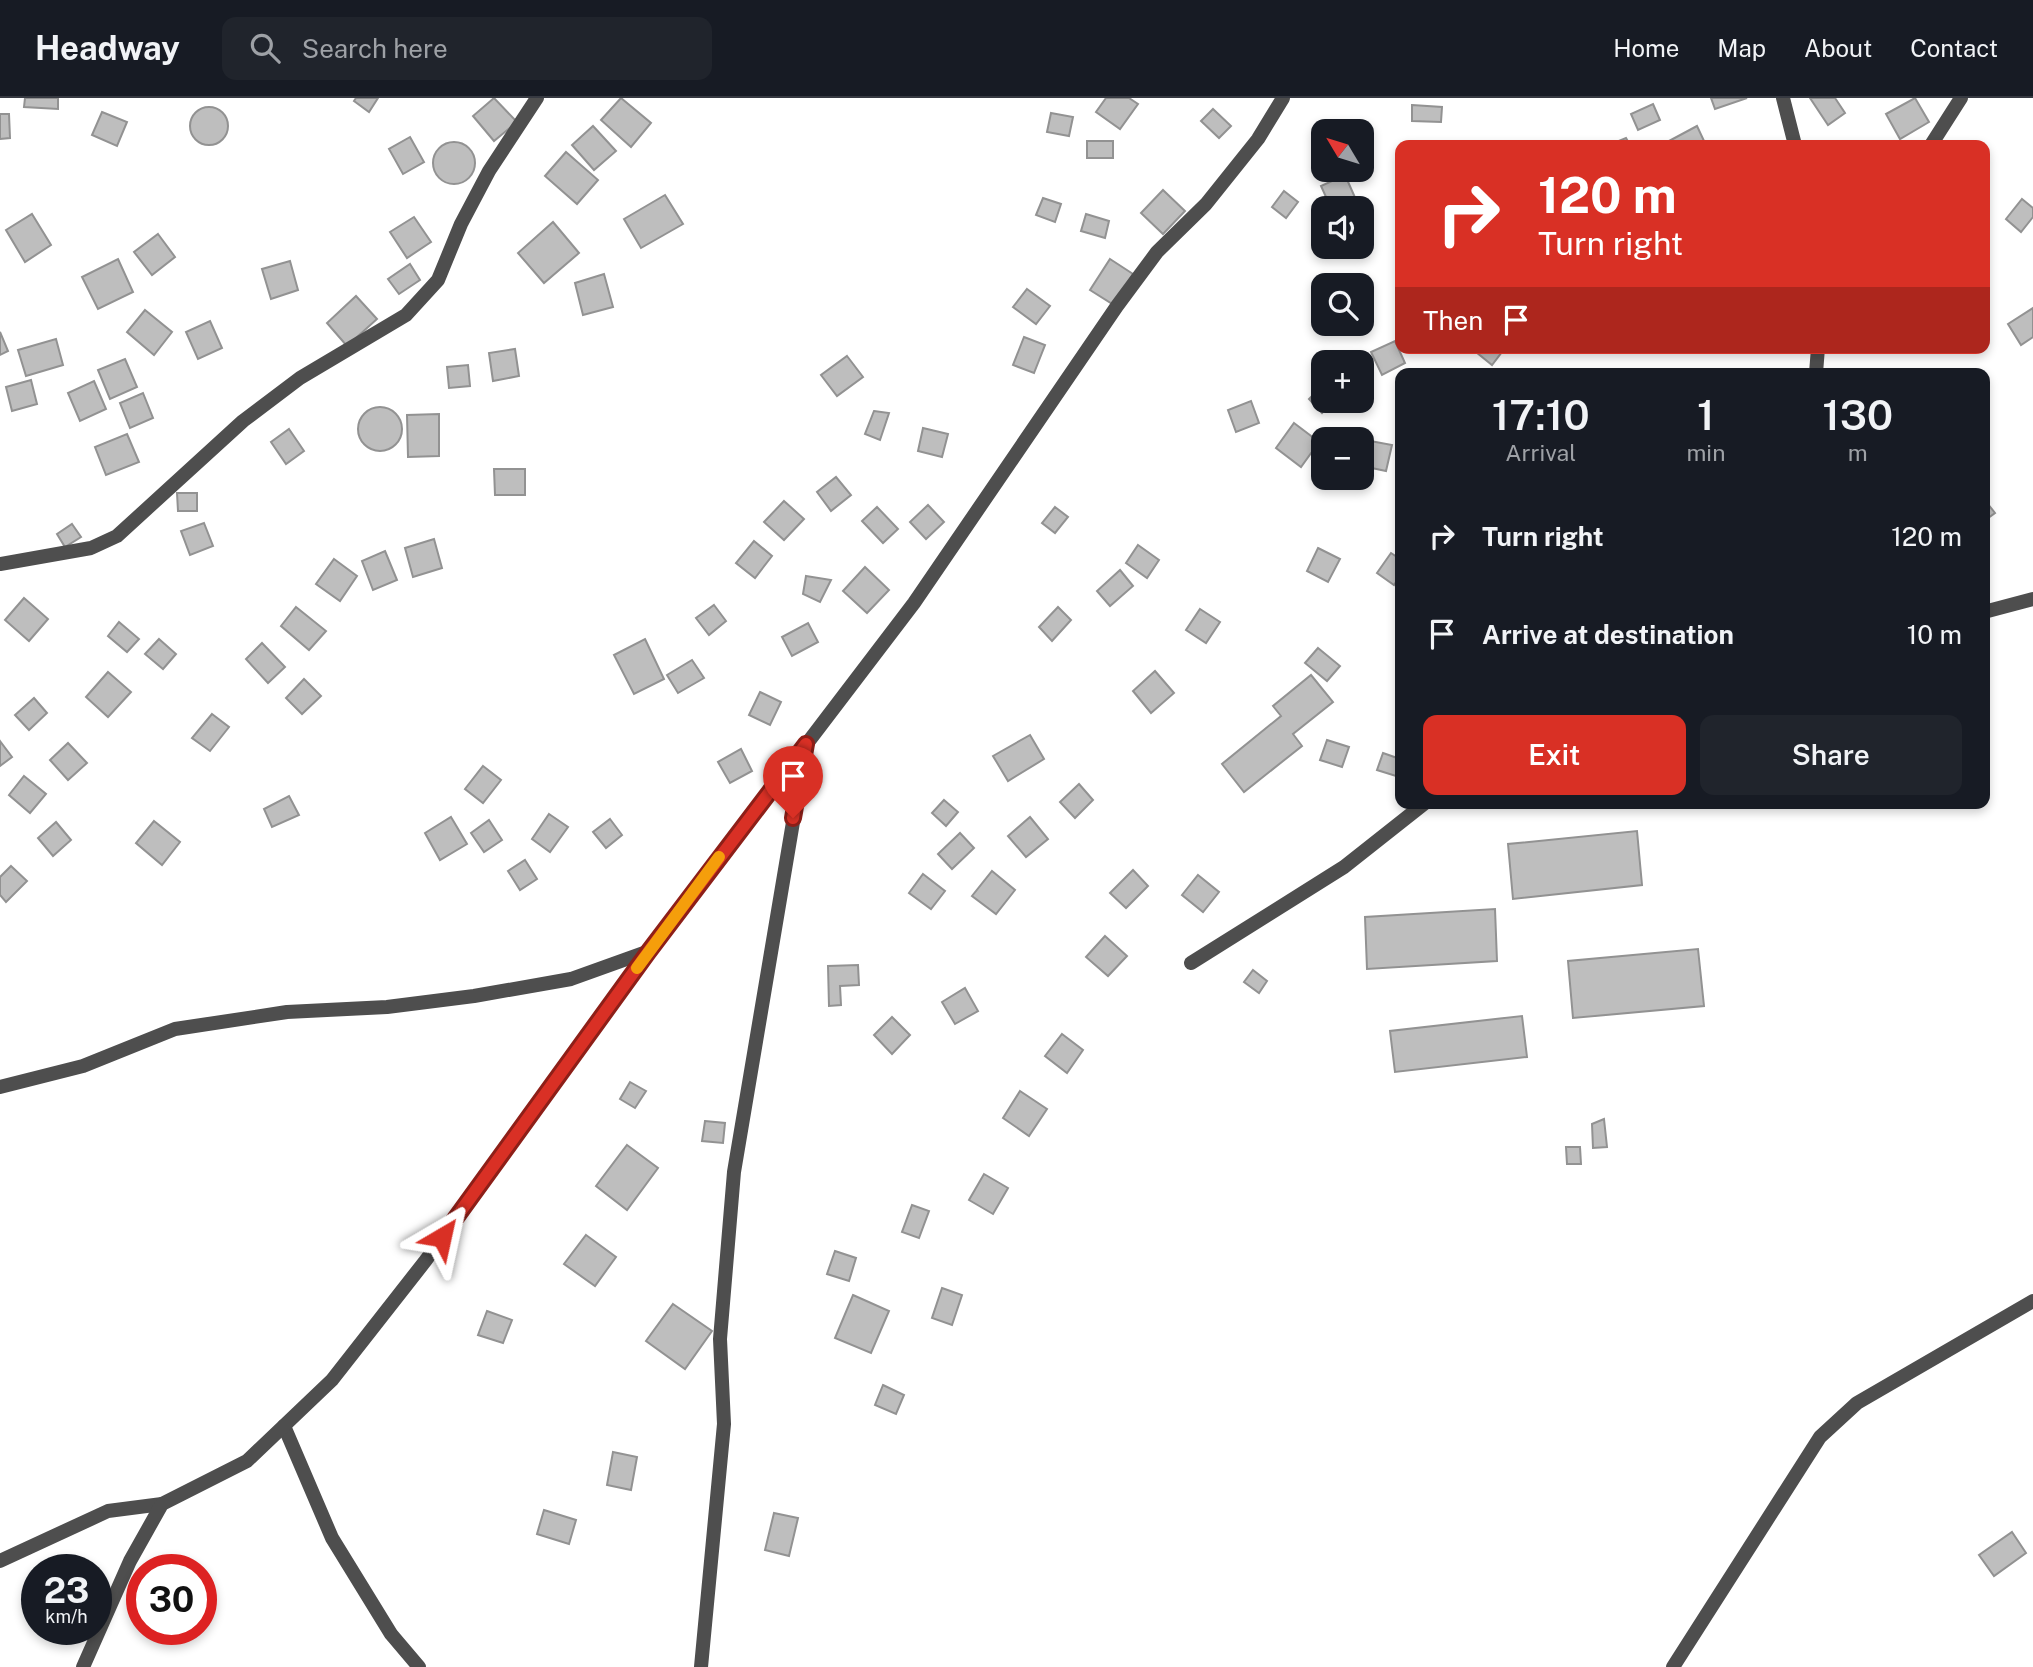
<!DOCTYPE html>
<meta charset="utf-8">
<style>
:root{--surface:#171b24;--page:#20242c;--text:#f1f3f6;--muted:#9ea1a6;--line:#363941;--accent:#d93025}
body{margin:0;font-family:"Public Sans",sans-serif;background:var(--page);color:var(--text);height:100vh;display:flex;flex-direction:column;font-size:26px;white-space:nowrap}
*{box-sizing:border-box;margin:0}
p{font-size:23px;color:var(--muted)}
.icon{flex:none;width:38px;height:38px;fill:none;stroke:currentColor;stroke-width:2;stroke-linecap:round;stroke-linejoin:round}
.map{position:relative;flex:1;overflow:hidden}
.sheet{position:absolute;left:1395px;top:270px;width:595px;height:441px;display:flex;flex-direction:column;background:var(--surface);border-radius:14px;box-shadow:0 4px 10px #0003}
.sheet>*{flex:none}
.guide{position:absolute;left:1395px;top:42px;width:595px;height:214px;border-radius:14px;box-shadow:0 4px 10px #0003;background:#d93025;color:#fff;overflow:hidden}
.needle{width:46px;rotate:308deg}
.tools{position:absolute;left:1311px;top:21px;display:grid;gap:14px}
.tools a{display:grid;place-items:center;width:63px;height:63px;border-radius:14px;background:var(--surface);box-shadow:0 4px 10px #0003;font-size:35px}
.speed{position:absolute;left:21px;top:1456px;display:flex;gap:14px;font-size:35px;font-weight:700;text-align:center}
.speed>*{display:grid;place-content:center;width:91px;height:91px;border-radius:50%;background:var(--surface);box-shadow:0 4px 10px #0003;line-height:1}
.speed small{font-size:18px;font-weight:400}
.speed .limit{border:10px solid #d22;background:#fff;color:#111}
.pin{position:absolute;display:grid;place-items:center;width:60px;height:60px;color:#fff;margin:-72px -30px;border-radius:50% 50% 50% 0;rotate:-45deg;box-shadow:0 0 7px #0007}
.pin .icon{rotate:45deg}
.me{position:absolute;width:77px;margin:-38px;rotate:36deg;stroke-linejoin:round;filter:drop-shadow(0 0 5px #0008)}
.turn{display:flex;align-items:center;gap:24px;height:147px;padding:0 28px;font-size:32px}
.turn .icon{width:91px;height:91px;stroke-width:2.5}
.turn b{display:block;font-size:49px;line-height:60px}
.then{display:flex;align-items:center;height:66px;padding:0 28px;background:#0003;gap:14px;font-size:26px}
.eta{display:flex;justify-content:space-evenly;align-items:center;height:119px;text-align:center}
.eta b{font-size:42px;font-weight:600;line-height:49px}
.primary-button{display:flex;gap:14px;margin-top:auto;padding:14px 28px}
.primary-button a{flex:1;height:80px;border-radius:14px;background:var(--accent);color:#fff;font-size:28px;font-weight:600;line-height:80px;text-align:center}
.primary-button a+a{background:var(--page);color:var(--text)}
ul{padding:0;list-style:none}
li{display:flex;align-items:center;gap:21px;height:98px;padding:0 28px}
li div{flex:1}
li b{display:block;font-size:26px}
li em{font-style:normal}
header{display:flex;align-items:center;gap:42px;box-sizing:border-box;height:98px;padding:0 35px;background:var(--surface);border-bottom:2px solid var(--line)}
header strong{font-size:33px}
nav{display:flex;gap:38px;margin-inline-start:auto;font-size:24px}
.search{width:490px;height:63px;background:var(--page);display:flex;align-items:center;gap:18px;box-sizing:border-box;padding:0 24px;border-radius:14px;color:var(--muted);font-size:26px}
.map>svg:first-child{display:block}
</style>
<header>
<strong>Headway</strong>
<div class="search"><svg class="icon" aria-label="search" viewBox="0 0 24 24"><circle cx="10" cy="10" r="6"/><path d="M15 15l6 6"/></svg>Search here</div>
<nav><a>Home</a><a>Map</a><a>About</a><a>Contact</a></nav>
</header>
<div class="map">
<svg width="2033" height="1569" viewBox="0 0 2033 1569">
<rect width="100%" height="100%" fill="#fff"/>
<g fill="#bebebe" stroke="#929292" stroke-width="2">
<path d="M25,0h33v11l-34,-2z"/>
<path d="M356,0h22l-9,14 -15,-11z"/>
<path d="M494,0l23,24 -23,19 -21,-25z"/>
<path d="M621,0l30,25 -20,24 -30,-27z"/>
<path d="M1106,0h23l9,6 -18,25 -24,-17z"/>
<path d="M1711,0h36l-32,11z"/>
<path d="M1810,0h25l10,15 -17,12z"/>
<path d="M1915,0l14,24 -29,17 -14,-25z"/>
<path d="M1653,6l7,16 -22,10 -7,-16z"/>
<path d="M1412,7l30,2 -1,15 -29,-1z"/>
<circle cx="209" cy="28" r="19"/>
<path d="M1213,11l18,17 -12,12 -18,-17z"/>
<path d="M102,14l25,10 -10,24 -25,-11z"/>
<path d="M1051,15l22,4 -4,19 -22,-4z"/>
<path d="M0,16h9l1,24 -10,1z"/>
<path d="M593,28l23,25 -22,19 -22,-25z"/>
<path d="M1697,28l8,17 -34,2 -2,-4z"/>
<path d="M410,39l14,25 -21,12 -14,-25z"/>
<path d="M1626,40l4,7h-21z"/>
<rect x="1087" y="43" width="26" height="17"/>
<circle cx="454" cy="65" r="21"/>
<path d="M566,54l32,28 -21,24 -32,-28z"/>
<path d="M1345,77l12,27 -14,6h-12l-10,-22z"/>
<path d="M1163,92l22,21 -22,23 -22,-21z"/>
<path d="M1284,93l14,11 -12,16 -14,-11z"/>
<path d="M665,97l18,29 -42,24 -17,-29z"/>
<path d="M1043,100l18,6 -6,18 -19,-7z"/>
<path d="M2022,101l11,9v9l-12,15 -15,-13z"/>
<path d="M32,116l19,31 -26,17 -19,-32z"/>
<path d="M1086,116l23,7 -4,17 -24,-7z"/>
<path d="M414,119l17,25 -24,16 -17,-26z"/>
<path d="M553,124l26,31 -35,30 -26,-30z"/>
<path d="M158,136l17,23 -23,18 -18,-23z"/>
<path d="M118,161l15,33 -35,17 -16,-32z"/>
<path d="M1110,161l23,15 -19,31 -24,-15z"/>
<path d="M290,163l8,29 -27,9 -9,-30z"/>
<path d="M410,166l10,16 -21,14 -11,-15z"/>
<path d="M604,176l9,33 -30,8 -8,-32z"/>
<path d="M1027,191l23,17 -14,18 -23,-17z"/>
<path d="M356,198l21,23 -30,27 -20,-23z"/>
<path d="M2033,210v29l-12,8 -13,-21z"/>
<path d="M145,212l27,22 -18,23 -27,-23z"/>
<path d="M210,223l12,27 -24,11 -12,-27z"/>
<path d="M0,234l8,19 -8,4z"/>
<path d="M1024,239l21,8 -11,28 -21,-8z"/>
<path d="M56,241l7,26 -37,11 -8,-26z"/>
<path d="M1395,243l10,22 -23,12 -11,-23z"/>
<path d="M1471,250h34l-13,17z"/>
<path d="M515,251l4,27 -26,5 -4,-28z"/>
<path d="M847,258l16,21 -26,19 -16,-21z"/>
<path d="M125,261l12,28 -27,12 -12,-29z"/>
<path d="M468,267l2,21 -21,2 -2,-21z"/>
<path d="M31,282l6,24 -25,7 -6,-24z"/>
<path d="M94,283l12,28 -26,12 -12,-28z"/>
<path d="M1323,287v16h10l-11,12 -13,-14z"/>
<path d="M143,295l10,25 -23,10 -10,-25z"/>
<path d="M1251,303l8,22 -23,9 -8,-22z"/>
<circle cx="380" cy="331" r="22"/>
<path d="M874,313l15,2 -9,27 -15,-6z"/>
<path d="M439,316v42l-31,1 -1,-42z"/>
<path d="M1294,325l25,19 -18,25 -25,-19z"/>
<path d="M923,330l25,6 -6,23 -24,-6z"/>
<path d="M289,331l15,22 -18,13 -15,-22z"/>
<path d="M127,336l12,28 -33,13 -11,-28z"/>
<path d="M1365,342l27,5 -6,26 -24,-5z"/>
<path d="M494,371h31v26h-30z"/>
<path d="M836,379l15,18 -20,16 -14,-19z"/>
<path d="M177,395h20v18h-19z"/>
<path d="M1984,401l11,14 -11,8z"/>
<path d="M784,403l20,18 -20,21 -20,-18z"/>
<path d="M928,407l16,17 -18,17 -16,-17z"/>
<path d="M877,409l21,22 -15,14 -21,-22z"/>
<path d="M1055,409l13,10 -13,16 -13,-10z"/>
<path d="M204,425l9,23 -23,9 -9,-24z"/>
<path d="M72,426l9,13 -16,10 -8,-13z"/>
<path d="M434,441l8,29 -29,9 -8,-29z"/>
<path d="M754,443l18,15 -17,22 -19,-15z"/>
<path d="M1138,447l21,15 -12,18 -21,-15z"/>
<path d="M1318,450l22,11 -12,23 -21,-11z"/>
<path d="M385,453l12,29 -24,10 -11,-29z"/>
<path d="M1391,455l9,6v17l-6,9 -17,-12z"/>
<path d="M334,461l23,17 -17,25 -24,-17z"/>
<path d="M865,469l24,23 -22,23 -24,-22z"/>
<path d="M1120,472l13,16 -23,20 -13,-15z"/>
<path d="M806,478l25,4 -11,22 -17,-8z"/>
<path d="M24,500l24,21 -19,22 -24,-21z"/>
<path d="M714,507l12,16 -17,14 -13,-17z"/>
<path d="M296,509l30,24 -17,19 -28,-24z"/>
<path d="M1058,509l13,13 -19,21 -13,-14z"/>
<path d="M1200,511l20,13 -14,21 -20,-13z"/>
<path d="M119,524l20,17 -12,13 -19,-16z"/>
<path d="M808,525l10,19 -26,14 -10,-19z"/>
<path d="M159,541l17,15 -13,15 -18,-15z"/>
<path d="M645,541l19,40 -30,15 -20,-39z"/>
<path d="M262,545l23,24 -17,16 -22,-24z"/>
<path d="M1318,550l22,18 -13,15 -22,-18z"/>
<path d="M692,562l12,18 -26,15 -11,-18z"/>
<path d="M1155,573l19,22 -23,20 -18,-22z"/>
<path d="M108,574l23,20 -23,25 -22,-20z"/>
<path d="M1311,577l22,27 -40,32 9,12 -58,46 -22,-28 59,-48 -8,-10z"/>
<path d="M304,581l17,17 -19,18 -16,-16z"/>
<path d="M760,594l21,10 -11,23 -21,-10z"/>
<path d="M34,600l13,15 -18,17 -14,-15z"/>
<path d="M212,616l17,13 -19,24 -18,-13z"/>
<path d="M1030,637l14,24 -36,22 -15,-25z"/>
<path d="M1327,642l22,7 -7,20 -22,-7z"/>
<path d="M0,643l12,16 -12,9z"/>
<path d="M68,645l19,20 -19,17 -18,-20z"/>
<path d="M741,651l11,22 -22,12 -12,-21z"/>
<path d="M1383,655l17,6 -4,17 -19,-6z"/>
<path d="M483,668l18,14 -18,23 -18,-14z"/>
<path d="M24,678l22,18 -16,19 -21,-18z"/>
<path d="M1079,686l14,16 -18,18 -15,-16z"/>
<path d="M289,698l10,19 -27,12 -8,-18z"/>
<path d="M944,702l14,12 -12,14 -14,-13z"/>
<path d="M549,716l19,13 -18,25 -18,-13z"/>
<path d="M451,719l16,27 -27,16 -15,-27z"/>
<path d="M1030,719l18,22 -22,18 -18,-21z"/>
<path d="M610,721l12,16 -16,13 -13,-16z"/>
<path d="M489,722l13,20 -18,12 -13,-19z"/>
<path d="M154,723l26,21 -18,23 -26,-22z"/>
<path d="M56,724l15,18 -18,16 -15,-18z"/>
<path d="M1637,733l5,54 -129,14 -5,-55z"/>
<path d="M960,735l14,15 -22,21 -14,-15z"/>
<path d="M525,762l12,19 -17,11 -12,-19z"/>
<path d="M11,768l16,15 -21,21 -6,-7v-18z"/>
<path d="M1133,772l15,16 -22,22 -16,-15z"/>
<path d="M992,773l23,19 -19,24 -24,-18z"/>
<path d="M923,776l22,17 -14,18 -22,-16z"/>
<path d="M1198,777l21,17 -16,20 -21,-17z"/>
<path d="M1495,811l2,52 -130,8 -2,-52z"/>
<path d="M1105,838l22,20 -19,20 -22,-19z"/>
<path d="M1698,851l6,57 -131,12 -5,-57z"/>
<path d="M858,867l1,20 -19,1 1,19 -12,1 -1,-40z"/>
<path d="M1253,872l14,11 -8,12 -15,-11z"/>
<path d="M965,890l13,23 -23,13 -13,-22z"/>
<path d="M1522,918l5,41 -132,15 -5,-41z"/>
<path d="M892,919l18,18 -18,19 -18,-19z"/>
<path d="M1062,936l21,16 -16,23 -22,-17z"/>
<path d="M630,984l16,9 -11,17 -15,-9z"/>
<path d="M1020,993l27,18 -18,27 -26,-18z"/>
<path d="M1604,1021l3,28 -14,1 -1,-24z"/>
<path d="M705,1023l20,2 -2,20 -21,-2z"/>
<path d="M627,1047l31,23 -31,42 -31,-24z"/>
<path d="M1566,1049h14l1,17h-14z"/>
<path d="M984,1076l24,14 -15,26 -24,-14z"/>
<path d="M912,1107l17,6 -10,27 -17,-6z"/>
<path d="M586,1137l30,22 -21,29 -31,-22z"/>
<path d="M835,1153l21,7 -7,23 -22,-7z"/>
<path d="M942,1190l20,7 -10,30 -20,-7z"/>
<path d="M853,1197l36,16 -18,42 -36,-15z"/>
<path d="M673,1206l39,27 -27,38 -39,-28z"/>
<path d="M487,1213l25,9 -9,23 -25,-8z"/>
<path d="M883,1287l21,10 -8,19 -21,-9z"/>
<path d="M613,1354l24,5 -6,33 -24,-5z"/>
<path d="M544,1412l32,10 -7,24 -32,-10z"/>
<path d="M774,1415l24,5 -9,38 -24,-6z"/>
<path d="M2012,1434l14,21 -32,23 -15,-21z"/>
</g>
<g fill="none" stroke-linecap="round" stroke-linejoin="round">
<g stroke="#4e4e4e" stroke-width="14">
<path d="M1783,0l12,47"/>
<path d="M1931,47l30,-47"/>
<path d="M1816,275l2,-25"/>
<path d="M0,466l91,-16 26,-12 126,-115 57,-43 106,-63 32,-35 23,-56 28,-53 48,-73"/>
<path d="M1984,514l49,-13"/>
<path d="M1191,865l153,-96 81,-64"/>
<path d="M0,989l83,-21 92,-37 112,-17 100,-5 87,-11 97,-17 78,-28"/>
<path d="M284,1328l48,112 59,96 28,33"/>
<path d="M0,1463l108,-50 54,-7"/>
<path d="M83,1569l47,-106 32,-57 85,-43 85,-81 94,-120 223,-309 265,-348 203,-297 40,-54 49,-48 52,-65 25,-41"/>
<path d="M701,1569l23,-243 -4,-85 14,-167 72,-427"/>
<path d="M1673,1569l147,-230 37,-34 176,-102"/>
</g>
</g>
<g fill="none" stroke-linecap="round" stroke-linejoin="round">
<defs>
<path id="route" d="M442,1139l207,-286 157,-207 -13,74"/>
</defs>
<use href="#route" stroke="#8d1f18" stroke-width="18"/>
<use href="#route" stroke="#d93025" stroke-width="12"/>
<path stroke="#f59e0b" stroke-width="12" d="M637,870l82,-111"/>
</g>
</svg>
<div class="tools">
<a><svg class="needle" viewBox="-14 -14 28 28"><path d="M0-13l5 13h-10z" fill="#e53935"/><path d="M0 13l5-13h-10z" fill="#9ea1a6"/></svg></a>
<a><svg class="icon" aria-label="sound" viewBox="0 0 24 24"><path d="M4 9h4l5-4v14l-5-4H4zM17 9q2 3 0 6"/></svg></a>
<a><svg class="icon" aria-label="search" viewBox="0 0 24 24"><circle cx="10" cy="10" r="6"/><path d="M15 15l6 6"/></svg></a>
<a>+</a>
<a>−</a>
</div>
<div class="speed"><div>23<small>km/h</small></div><div class="limit">30</div></div>
<div class="pin" style="left:793px;top:720px;background:#d93025"><svg class="icon" aria-label="arrive" viewBox="0 0 24 24"><path d="M6 21V4h12l-3 4 3 4H6"/></svg></div>
<svg class="me" style="left:442px;top:1139px" viewBox="-20 -20 40 40"><path d="M0-17L14 15 0 8-14 15z" fill="#d93025" stroke="#fff" stroke-width="4"/></svg>
<div class="guide">
<div class="turn"><svg class="icon" aria-label="right" viewBox="0 0 24 24"><path d="M7 20v-9h11M14 6l5 5-5 5"/></svg><div><b>120 m</b>Turn right</div></div>
<div class="then">Then<svg class="icon" aria-label="arrive" viewBox="0 0 24 24"><path d="M6 21V4h12l-3 4 3 4H6"/></svg></div>
</div>
<section class="sheet">
<div class="eta">
<div><b>17:10</b><p>Arrival</p></div>
<div><b>1</b><p>min</p></div>
<div><b>130</b><p>m</p></div>
</div>
<ul>
<li><svg class="icon" aria-label="right" viewBox="0 0 24 24"><path d="M7 20v-9h11M14 6l5 5-5 5"/></svg><div><b>Turn right</b></div><em>120 m</em></li>
<li><svg class="icon" aria-label="arrive" viewBox="0 0 24 24"><path d="M6 21V4h12l-3 4 3 4H6"/></svg><div><b>Arrive at destination</b></div><em>10 m</em></li>
</ul>
<div class="primary-button"><a>Exit</a><a>Share</a></div>
</section>
</div>
